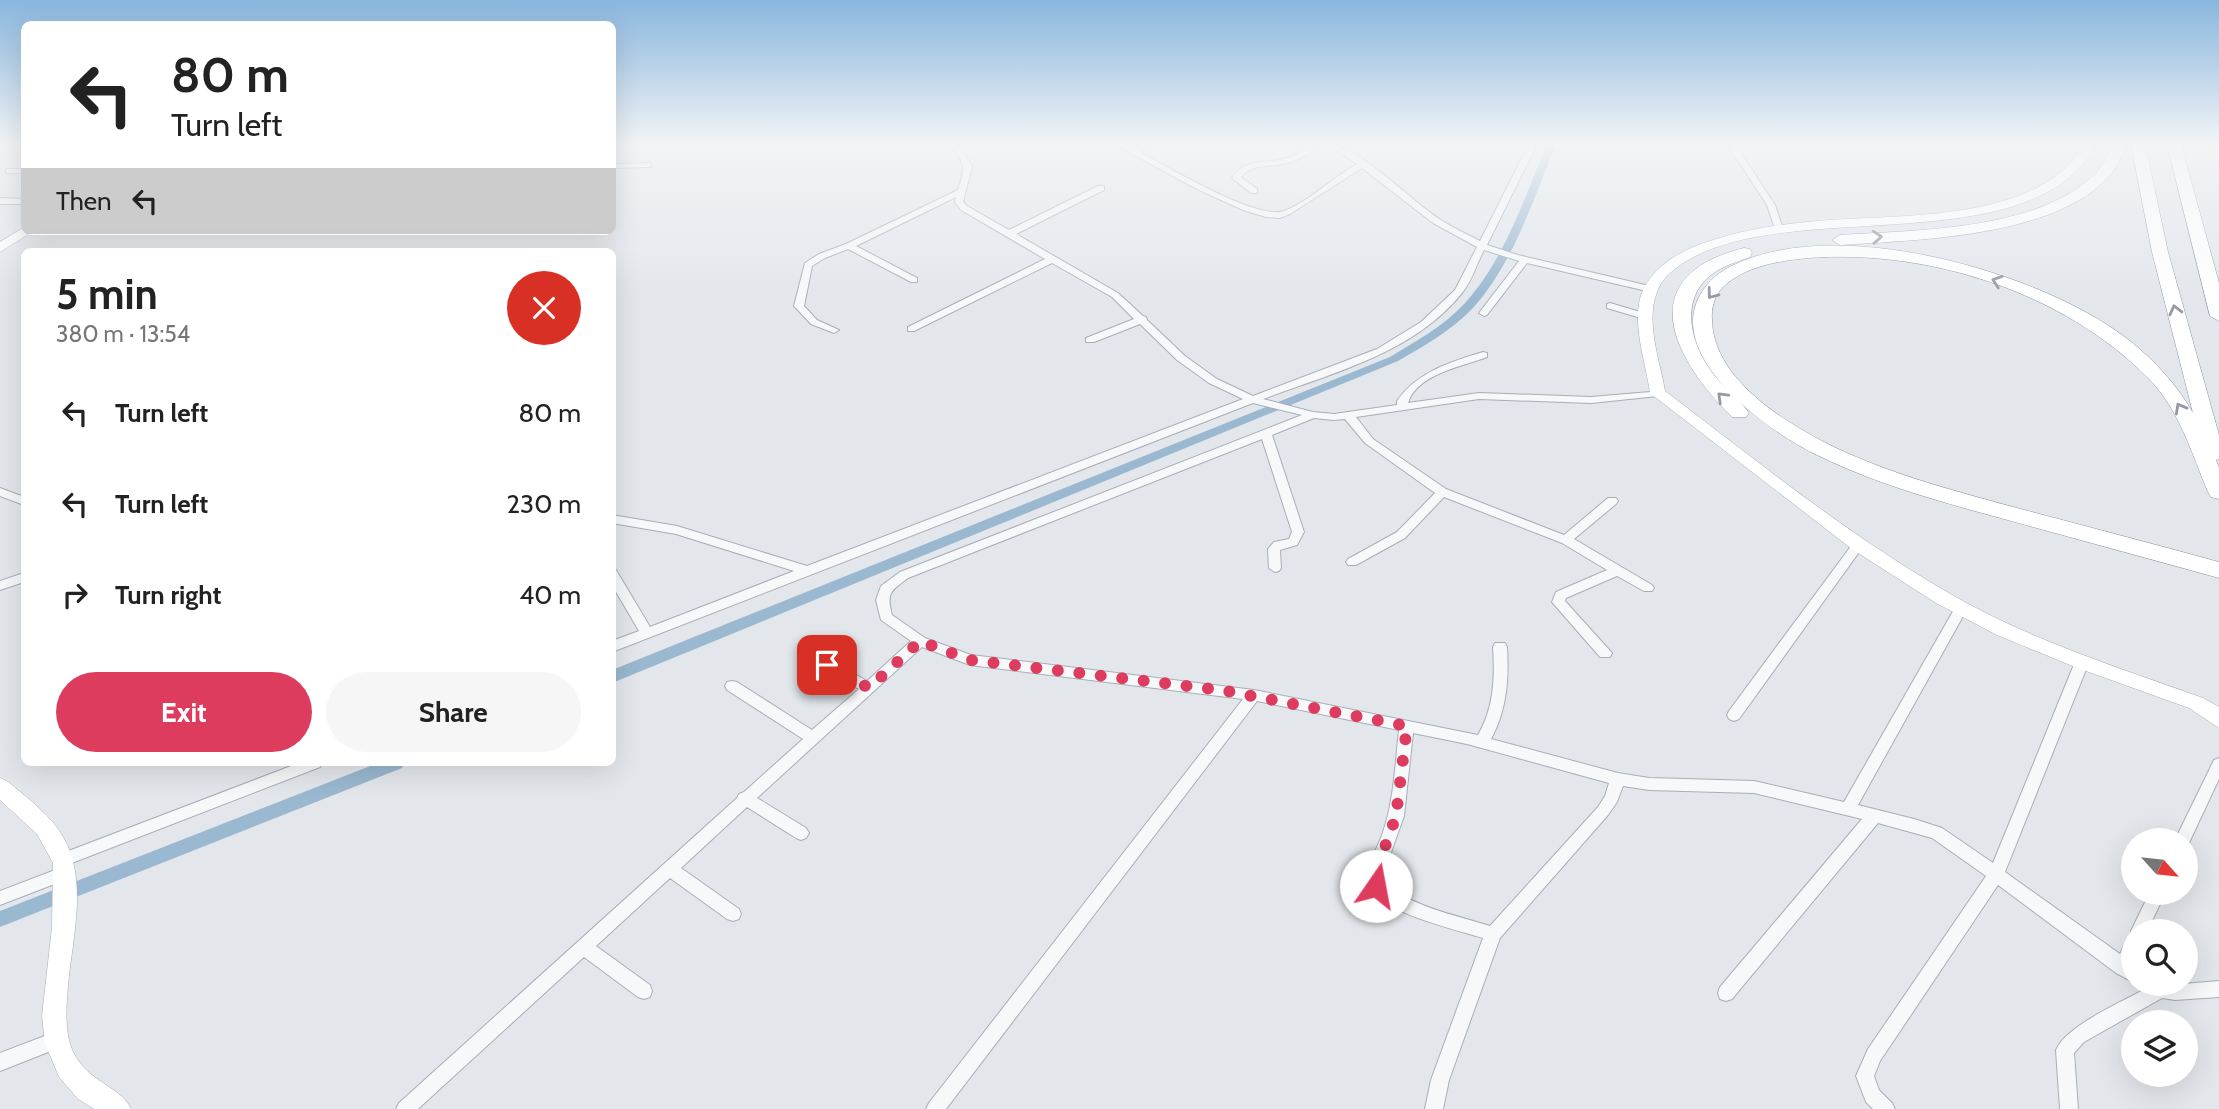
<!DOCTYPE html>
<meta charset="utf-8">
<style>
:root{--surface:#fff;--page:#f6f6f6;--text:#222;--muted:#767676;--accent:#de3c5f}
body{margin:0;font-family:Cabin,sans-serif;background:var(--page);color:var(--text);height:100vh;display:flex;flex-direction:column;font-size:26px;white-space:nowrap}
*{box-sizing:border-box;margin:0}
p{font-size:23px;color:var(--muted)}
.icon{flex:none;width:38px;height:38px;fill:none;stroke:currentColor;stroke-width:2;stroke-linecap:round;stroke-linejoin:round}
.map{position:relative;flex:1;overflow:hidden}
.sheet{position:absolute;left:21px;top:248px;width:595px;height:518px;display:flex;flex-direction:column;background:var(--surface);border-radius:10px;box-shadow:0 7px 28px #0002}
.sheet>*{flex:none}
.top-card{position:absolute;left:21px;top:21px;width:595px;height:214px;border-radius:10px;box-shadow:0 7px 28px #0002;background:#fff;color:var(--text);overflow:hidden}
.needle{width:46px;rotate:117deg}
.buttons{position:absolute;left:2121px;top:828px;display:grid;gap:14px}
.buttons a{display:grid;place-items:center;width:77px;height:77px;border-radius:50%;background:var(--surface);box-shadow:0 7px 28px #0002;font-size:35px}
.pin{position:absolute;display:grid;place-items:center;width:60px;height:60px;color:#fff;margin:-30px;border-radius:14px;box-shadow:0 4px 10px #0006}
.me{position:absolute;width:77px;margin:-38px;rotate:12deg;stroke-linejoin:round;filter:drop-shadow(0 0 5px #0008)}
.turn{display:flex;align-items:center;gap:24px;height:147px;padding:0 35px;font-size:32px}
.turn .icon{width:91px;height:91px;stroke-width:2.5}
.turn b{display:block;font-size:49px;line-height:60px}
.then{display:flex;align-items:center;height:66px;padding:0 35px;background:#0003;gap:14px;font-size:26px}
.round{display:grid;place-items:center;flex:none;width:74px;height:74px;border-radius:37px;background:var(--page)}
.summary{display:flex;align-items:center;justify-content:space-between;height:119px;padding:0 35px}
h1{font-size:42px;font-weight:700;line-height:52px}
.cta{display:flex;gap:14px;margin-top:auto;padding:14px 35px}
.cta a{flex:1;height:80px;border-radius:42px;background:var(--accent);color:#fff;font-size:28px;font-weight:700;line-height:80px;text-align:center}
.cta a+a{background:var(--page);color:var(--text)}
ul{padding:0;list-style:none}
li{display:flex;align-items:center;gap:21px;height:91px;padding:0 35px}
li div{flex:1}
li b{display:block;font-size:26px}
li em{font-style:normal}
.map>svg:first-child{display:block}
</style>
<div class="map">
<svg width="2219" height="1109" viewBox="0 0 2219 1109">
<rect width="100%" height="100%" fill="#e3e7ec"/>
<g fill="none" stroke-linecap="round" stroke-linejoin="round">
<g fill="#9ab8d0" fill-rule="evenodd">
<path d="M1547,144h9c-23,56 -42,118 -83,164 -21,22 -49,38 -75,53l-786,322v-13l778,-313c26,-16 54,-31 75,-54 40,-44 59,-105 82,-159z"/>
<path d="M378,763h26l-2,5 -402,159v-16z"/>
</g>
<defs>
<g id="street">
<path d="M950,144h8l14,22 -9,36 4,4 42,24 89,-44h6v4l-88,44 102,59 25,23 3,1 1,3 38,36 32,23 36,17 124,-47 44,-27 34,-32 22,-43 -44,-24 -71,-55 -72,46 -10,4 -14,-1 -23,-7 -46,-21 -83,-45h10l10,5 10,-5h11l-15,8c26,14 118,69 144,59 26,-10 48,-33 73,-47l-30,-20c30,0 86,59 114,76 12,8 26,14 39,21l49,-97h8l-50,101 31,10 136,32v4l-3,1 -124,-29 -40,52 -3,1 -5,-3 40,-52 -35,-11c-7,13 -12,31 -22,43 -48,60 -130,80 -199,106l50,13 21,2 63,-9v-4c20,-29 53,-39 86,-49l4,1v4c-26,10 -70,17 -79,46l71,-10 112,4 71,-6 1,2 -1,2 -4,1 -67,7 -112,-4 -123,18 17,22 73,50 118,46 44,-37h8l2,3 -2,3 -42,35 78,46 2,3 -2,3h-8l-27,-15 -51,22 -1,3 47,52 -2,4h-10l-48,-55 4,-10 51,-22 -45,-27 -118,-46 -39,41 -49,27h-8l-2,-3 2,-3 49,-27 38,-39 -70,-50 -20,-24 -11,1 -20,-2 -42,17 32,97 -7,13 -17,5 1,18 -2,3 -4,1 -6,-4 -1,-19 6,-7 15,-3 3,-7 -30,-93 -354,139c-17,13 -22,14 -16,37l33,23 46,17 283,35 224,45c16,-27 17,-57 15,-88l2,-4h10l2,4c2,32 0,63 -16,92l127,34 31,5 105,3 90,21 112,-196h10l1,3 -109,196 56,14 28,9 51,35 82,-201 2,-4h10l2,4 -84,210 115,82 7,-15 6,-2v45l-17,-9 -118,-88 -118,176 -6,15 5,14 13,13 3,6h-22l-7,-7 -10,-26 12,-27 118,-173 -54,-38 -54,-15 -146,176 -6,2 -6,-2 -2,-6 2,-6 142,-168 -108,-26 -105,-3 -26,-4 -6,16 -9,13 -108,123 -51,142 -6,29h-18l6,-29 52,-142c-27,-8 -96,-25 -112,-47 -10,-12 6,-43 11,-56 12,-33 13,-70 17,-105l-142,-29 -311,408h-20l3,-6 314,-404 -273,-34 -48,-18 -165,151 49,30 3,5 -3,5 -5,2 -5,-2 -49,-31 -66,61 58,41 2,5 -2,5 -6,2 -6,-2 -57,-41 -74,68 54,39 2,6 -2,6 -6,2 -6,-2 -54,-40 -166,152h-22l3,-6 338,-305 2,-4 5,-2 59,-53 -76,-49 -2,-4 2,-4 5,-1 5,1 75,48 47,-41 -37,-20 -2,-4 2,-4h10l35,20 44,-40 -30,-21 -5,-20 5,-14 19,-14 402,-157 -49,-12 -641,249v-11l27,-10 -27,-46v-16l4,1 34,57 144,-56 -118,-37 -64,-11v-8l65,11 130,40 436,-167 -34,-16 -32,-23 -37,-36 -46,18h-8v-4l48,-19 -22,-22 -60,-34 -138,68h-6v-4l137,-68 -84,-49 -6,-8 1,-5 -100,49 61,32v4h-6l-63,-33 -23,9 -13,8 -8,40 13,14 22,10 -5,3 -23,-9 -17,-18 11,-43 14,-9 27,-10 112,-54c8,-23 7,-27 -8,-46zM1413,733l54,11 142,39 -4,13 -7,11 -108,119c-35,-11 -77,-19 -106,-43v-11l20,-56z"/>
<path d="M1314,144h10c-10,8 -23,15 -36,19 -17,5 -35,-1 -47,14l16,12v4h-6l-19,-15c15,-21 29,-13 51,-19 11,-2 21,-9 31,-15z"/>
<path d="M1727,144h8l40,61 8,24 -1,2 -7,-2 -8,-24z"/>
<path d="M651,163v4h-3l-36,1v-4z"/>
<rect x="6" y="169" width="18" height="4"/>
<path d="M0,198l24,1v5h-24z"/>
<path d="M1610,303l37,11 2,2 -5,3 -37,-11v-4z"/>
<path d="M0,488l24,9v8l-24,-9z"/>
<path d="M1858,541l4,1 2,3 -2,3 -123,171 -5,2 -5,-2 -2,-4 2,-4 125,-169z"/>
<path d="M24,573v9l-24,8v-9z"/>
<path d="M2219,758v21l-31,66 -2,1v-6h-11l39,-80z"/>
<path d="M299,763h23l-2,4 -256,99 6,2 2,5 -2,5 -70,27v-14l63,-24 -5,-2 -3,-5 3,-5z"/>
<path d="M2150,892h16l-19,39h-14v5l-2,-5z"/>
<path d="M2219,981v16l-44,3 -13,-2 -78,44 -10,11 4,56h-18l-4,-59c10,-24 64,-47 87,-60l-2,-6h42z"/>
<path d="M55,1032l6,3 3,6 -3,6 -61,24v-18z"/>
</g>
<g id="secondary">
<path d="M2084,144h12c-62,119 -301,54 -406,115 -14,8 -28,18 -33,33 -12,30 3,69 8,99 92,70 182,143 282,201 80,47 170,75 256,106l16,9v21l-30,-20 -114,-41 -78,-32 -61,-32 -84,-54 -202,-156c-4,-31 -21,-75 -6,-105 14,-26 42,-40 69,-48 34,-11 69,-16 104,-19 78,-7 224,3 267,-77z"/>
<path d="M2212,144h7v7l-4,-1z"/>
<path d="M23,228l1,3h9l-33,21v-10z"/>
<path d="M0,778l7,3c18,15 37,29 51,48 30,41 17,98 11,146 -2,22 -5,48 1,69 12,38 51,41 61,65h-37l-16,-10 -19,-22 -14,-34 -3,-27 10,-89 1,-64 -16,-29 -37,-34z"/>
</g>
<g id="highway">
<path d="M2114,144h14c-6,10 -11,24 -19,32 -53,61 -193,64 -269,69l-8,-5 8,-5c77,-5 200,-4 257,-63 7,-8 11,-19 17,-28z"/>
<path d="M2131,144h14l23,108 51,183v24l-3,1 3,8v31l-8,-2 -3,-5c-16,-38 -29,-83 -59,-113 -85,-87 -221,-130 -341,-121 -29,3 -63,8 -85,29 -9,9 -12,22 -11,33 1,56 66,98 110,121 60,31 126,48 191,66 68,18 137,36 206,55v16c-72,-20 -143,-39 -215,-59 -66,-18 -132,-36 -193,-67 -47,-24 -145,-96 -111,-157 8,-14 21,-25 36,-31 104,-49 307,8 394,77 25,20 47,44 63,72l-41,-161z"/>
<path d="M2167,144h14l38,139v38l-9,-5z"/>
<path d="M1744,248l6,1 2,4 -2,4c-10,4 -21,7 -30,12 -40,22 -33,67 -11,99 11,17 29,29 40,45l-3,4h-14c-59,-58 -102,-141 12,-169z"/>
</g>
</defs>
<use href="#street" stroke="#a7aeb7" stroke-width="2"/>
<use href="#secondary" stroke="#a7aeb7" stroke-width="1"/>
<use href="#highway" stroke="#8896a5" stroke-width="1"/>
<use href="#street" fill="#f6f8fa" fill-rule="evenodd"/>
<use href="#secondary" fill="#fff" fill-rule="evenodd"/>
<use href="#highway" fill="#fff" fill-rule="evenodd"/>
</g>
<defs><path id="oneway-chevron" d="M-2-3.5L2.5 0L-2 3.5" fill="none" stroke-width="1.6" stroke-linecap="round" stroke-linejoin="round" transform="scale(1.75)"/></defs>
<g stroke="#949aa3">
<use href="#oneway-chevron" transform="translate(1877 237) rotate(-4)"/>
<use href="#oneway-chevron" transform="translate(1997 281) rotate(-161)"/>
<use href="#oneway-chevron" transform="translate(1712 294) rotate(127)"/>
<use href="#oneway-chevron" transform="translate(2175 310) rotate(-104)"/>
<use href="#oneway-chevron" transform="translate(1722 397) rotate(-136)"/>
<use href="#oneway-chevron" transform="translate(2180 408) rotate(-119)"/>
</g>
<linearGradient id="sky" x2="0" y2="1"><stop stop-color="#89b6de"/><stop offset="0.48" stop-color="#f2f4f6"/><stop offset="1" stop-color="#f2f4f6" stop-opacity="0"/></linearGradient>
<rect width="2219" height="299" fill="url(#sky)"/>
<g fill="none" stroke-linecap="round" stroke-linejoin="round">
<path stroke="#de3c5f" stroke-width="12" stroke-dasharray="0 21.6" d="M827,665l42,23 51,-47 50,19 251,30 186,36 -11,90 -20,56v14"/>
</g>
</svg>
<div class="buttons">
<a><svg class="needle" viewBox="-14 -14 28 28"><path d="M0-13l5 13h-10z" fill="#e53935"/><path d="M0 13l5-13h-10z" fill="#767676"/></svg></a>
<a><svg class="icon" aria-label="search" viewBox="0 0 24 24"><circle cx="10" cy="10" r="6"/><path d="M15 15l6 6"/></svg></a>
<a><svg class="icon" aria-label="layers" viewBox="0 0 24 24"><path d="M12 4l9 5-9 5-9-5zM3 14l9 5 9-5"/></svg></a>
</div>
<div class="pin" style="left:827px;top:665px;background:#d93025"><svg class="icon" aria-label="arrive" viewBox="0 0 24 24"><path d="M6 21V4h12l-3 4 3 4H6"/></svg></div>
<svg class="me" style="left:1376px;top:886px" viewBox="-20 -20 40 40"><circle r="19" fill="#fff"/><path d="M0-13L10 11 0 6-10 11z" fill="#de3c5f"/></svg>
<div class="top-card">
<div class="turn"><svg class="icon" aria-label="left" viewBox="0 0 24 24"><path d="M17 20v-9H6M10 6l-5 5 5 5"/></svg><div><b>80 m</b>Turn left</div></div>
<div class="then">Then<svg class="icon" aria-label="left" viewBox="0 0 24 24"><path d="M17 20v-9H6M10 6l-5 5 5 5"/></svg></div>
</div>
<section class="sheet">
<div class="summary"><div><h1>5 min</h1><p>380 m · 13:54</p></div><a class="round" style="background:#d93025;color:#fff"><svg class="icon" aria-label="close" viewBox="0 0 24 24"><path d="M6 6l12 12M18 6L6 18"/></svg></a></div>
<ul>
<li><svg class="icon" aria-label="left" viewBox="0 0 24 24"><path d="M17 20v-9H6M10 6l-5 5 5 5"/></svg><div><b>Turn left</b></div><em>80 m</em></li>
<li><svg class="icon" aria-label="left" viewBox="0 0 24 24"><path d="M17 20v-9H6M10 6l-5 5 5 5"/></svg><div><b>Turn left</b></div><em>230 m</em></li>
<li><svg class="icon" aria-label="right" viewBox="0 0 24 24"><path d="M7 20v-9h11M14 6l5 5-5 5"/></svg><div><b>Turn right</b></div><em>40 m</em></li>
</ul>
<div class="cta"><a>Exit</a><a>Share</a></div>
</section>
</div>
